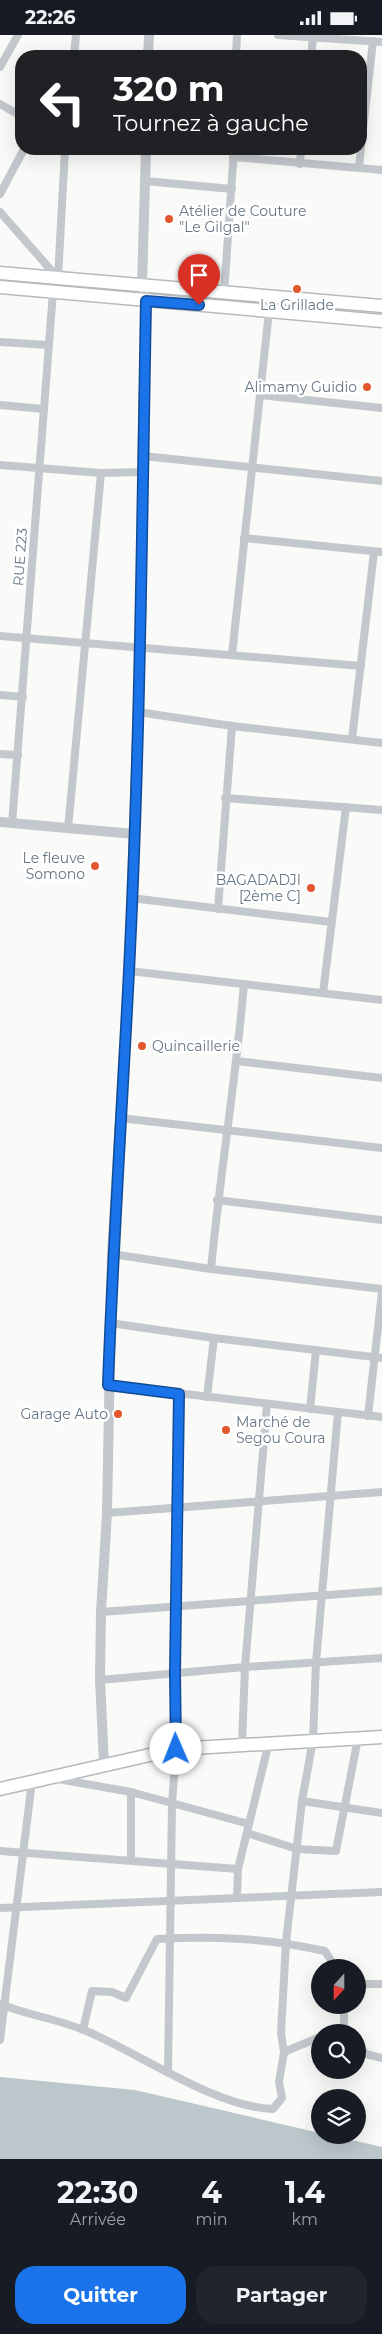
<!DOCTYPE html>
<html lang="fr">
<meta charset="utf-8">
<style>
:root{--surface:#171b24;--page:#20242c;--text:#f1f3f6;--muted:#9ea1a6;--accent:#1a73e8}
body{margin:0;font-family:Montserrat,sans-serif;background:var(--page);color:var(--text);height:100vh;display:flex;flex-direction:column;font-size:19px;white-space:nowrap}
*{box-sizing:border-box;margin:0}
p{font-size:16px;color:var(--muted)}
.icon{flex:none;width:28px;height:28px;fill:none;stroke:currentColor;stroke-width:2;stroke-linecap:round;stroke-linejoin:round}
.map{position:relative;height:2124px;overflow:hidden}
.panel{display:flex;flex-direction:column;background:var(--surface);flex:1}
.panel>*{flex:none}
.banner{position:absolute;left:15px;top:15px;width:352px;height:105px;border-radius:20px;box-shadow:0 5px 20px #0002;background:#202124;color:#fff;overflow:hidden}
.needle{width:32px;rotate:201deg}
.buttons{position:absolute;left:311px;top:1924px;display:grid;gap:10px}
.buttons a{display:grid;place-items:center;width:55px;height:55px;border-radius:50%;background:var(--surface);box-shadow:0 5px 20px #0002;font-size:25px}
.pin{position:absolute;display:grid;place-items:center;width:42px;height:42px;color:#fff;margin:-51px -21px;border-radius:50% 50% 50% 0;rotate:-45deg;box-shadow:0 0 5px #0007}
.pin .icon{rotate:45deg}
.me{position:absolute;width:55px;margin:-28px;rotate:359deg;stroke-linejoin:round;filter:drop-shadow(0 0 4px #0008)}
.turn{display:flex;align-items:center;gap:18px;height:105px;padding:0 15px;font-size:22px}
.turn .icon{width:65px;height:65px;stroke-width:2.5}
.turn b{display:block;font-size:35px;line-height:42px}
.eta{display:flex;justify-content:space-evenly;align-items:center;height:85px;text-align:center}
.eta b{font-size:30px;font-weight:700;line-height:35px}
.primary-button{display:flex;gap:10px;margin-top:auto;padding:10px 15px}
.primary-button a{flex:1;height:58px;border-radius:20px;background:var(--accent);color:#fff;font-size:20px;font-weight:700;line-height:58px;text-align:center}
.primary-button a+a{background:var(--page);color:var(--text)}
.status{display:flex;justify-content:space-between;align-items:center;height:35px;padding:0 25px;background:var(--surface);direction:ltr}
.status svg{height:14px;fill:currentColor}
.map>svg:first-child{display:block}
</style>
<div class="status"><b>22:26</b><svg viewBox="0 0 49 12"><path d="M0 12V9h3v3zM5 12V6h3v6zM10 12V3h3v9zM15 12V0h3v12zM26 1h20v11H26zM47 4h2v5h-2z"/></svg></div>
<div class="map">
<svg width="382" height="2124" viewBox="0 0 382 2124">
<rect width="100%" height="100%" fill="#fafaf8"/>
<path fill="#bbc7cb" d="M0,2042l135,13 185,43v2h10l52,12v12h-382z"/>
<g fill="none" stroke-linecap="round" stroke-linejoin="round">
<defs>
<g id="primary">
<path d="M0,238l382,33"/>
<path d="M0,252l382,34"/>
</g>
<path id="trunk" d="M0,1754l176,-40 206,-12"/>
</defs>
<use href="#primary" stroke="#b5babe" stroke-width="15"/>
<use href="#trunk" stroke="#b4b9bd" stroke-width="15"/>
<g stroke="#c3c8cc" stroke-width="8">
<path d="M278,0l104,7"/>
<path d="M74,21l2,-21"/>
<path d="M236,21l1,-21"/>
<path d="M311,21l2,-19"/>
<path d="M0,32l18,-32"/>
<path d="M0,69l21,12"/>
<path d="M361,112l12,-106"/>
<path d="M233,122l149,13"/>
<path d="M300,129l1,-15"/>
<path d="M359,132l2,-18"/>
<path d="M145,146l87,8"/>
<path d="M0,159l24,-45"/>
<path d="M0,177l58,66"/>
<path d="M58,243l7,-129"/>
<path d="M224,259l10,-145"/>
<path d="M0,307l48,3"/>
<path d="M260,360l122,13"/>
<path d="M0,370l44,4"/>
<path d="M143,421l239,25"/>
<path d="M0,430l101,8 41,-1"/>
<path d="M244,503l138,14"/>
<path d="M0,601l361,30"/>
<path d="M232,620l37,-344"/>
<path d="M0,660l23,2"/>
<path d="M138,677l94,14 150,17"/>
<path d="M352,704l22,-187"/>
<path d="M0,719l18,1"/>
<path d="M225,763l157,12"/>
<path d="M12,789l41,-532"/>
<path d="M68,794l33,-356"/>
<path d="M131,863l200,24"/>
<path d="M218,874l14,-183"/>
<path d="M129,936l253,29"/>
<path d="M323,958l23,-186"/>
<path d="M237,1026l145,17"/>
<path d="M120,1083l262,30"/>
<path d="M217,1165l165,20"/>
<path d="M112,1219l99,15 171,20"/>
<path d="M211,1234c9,-95 25,-190 33,-285"/>
<path d="M110,1288l104,15 168,20"/>
<path d="M108,1350l274,32"/>
<path d="M207,1362l7,-59"/>
<path d="M310,1374l6,-59"/>
<path d="M368,1381l14,-124"/>
<path d="M107,1478l275,-21"/>
<path d="M101,1577l281,-21"/>
<path d="M100,1645l145,-13 137,-9"/>
<path d="M242,1709l3,-77 22,-263"/>
<path d="M58,1744l73,13 118,32"/>
<path d="M302,1766l80,12"/>
<path d="M247,1798l50,16 39,2 22,-113"/>
<path d="M0,1816l238,18"/>
<path d="M131,1825v-68"/>
<path d="M237,1862l1,-28 31,-127"/>
<path d="M0,1873l382,-16"/>
<path d="M358,1949h24"/>
<path d="M0,1969c27,11 57,15 84,26 56,23 130,77 189,79l9,-11 -3,-16 5,-30 -3,-19 5,-91 16,-141 11,-61 3,-78 22,-250"/>
<path d="M344,1970v22l4,6"/>
<path d="M83,1995l9,-39 20,1 14,6 31,-59c60,-3 109,-1 168,12l10,16"/>
<path d="M331,1998l13,-6"/>
<path d="M0,2005l32,-259"/>
<path d="M358,2009l8,10 16,4"/>
<path d="M284,2017l36,-15"/>
<path d="M168,2037l4,-268 4,-55 -1,-76 4,-279"/>
</g>
<g stroke="#c3c8cc" stroke-width="10">
<path d="M148,21l1,-21"/>
<path d="M0,787l134,12"/>
<path d="M104,1729l-4,-84 1,-68 6,-99 5,-259 17,-283 13,-378v-121l4,-171 -4,-16 4,-136"/>
</g>
<use href="#primary" stroke="#fff" stroke-width="12"/>
<use href="#trunk" stroke="#fff" stroke-width="12"/>
</g>
<g fill="none" stroke-linecap="round" stroke-linejoin="round">
<defs>
<path id="route" d="M176,1714l-1,-76 4,-279 -71,-9c5,-138 14,-276 21,-414 11,-223 13,-447 17,-670l53,4"/>
</defs>
<use href="#route" stroke="#114b97" stroke-width="12"/>
<use href="#route" stroke="#1a73e8" stroke-width="9"/>
</g>
<g fill="#e4572e" stroke="#fff" stroke-width="2">
<circle cx="169" cy="184" r="5"/>
<circle cx="297" cy="254" r="5"/>
<circle cx="367" cy="352" r="5"/>
<circle cx="95" cy="831" r="5"/>
<circle cx="311" cy="853" r="5"/>
<circle cx="142" cy="1011" r="5"/>
<circle cx="118" cy="1379" r="5"/>
<circle cx="226" cy="1395" r="5"/>
</g>
<g text-anchor="middle" stroke-width="5" stroke-linejoin="round" paint-order="stroke">
<g font-size="14" fill="#657683" stroke="#fff" text-anchor="end">
<text x="179" y="181" text-anchor="start">Atélier de Couture<tspan x="179" dy="16">"Le Gilgal"</tspan></text>
<text x="297" y="275" text-anchor="middle">La Grillade</text>
<text x="357" y="357">Alimamy Guidio</text>
<text x="85" y="828">Le fleuve<tspan x="85" dy="16">Somono</tspan></text>
<text x="301" y="850">BAGADADJI<tspan x="301" dy="16">[2ème C]</tspan></text>
<text x="152" y="1016" text-anchor="start">Quincaillerie</text>
<text x="108" y="1384">Garage Auto</text>
<text x="236" y="1392" text-anchor="start">Marché de<tspan x="236" dy="16">Segou Coura</tspan></text>
</g>
<g font-size="14" fill="#657683" stroke="#fff">
<text transform="translate(20 522) rotate(-86)" y="5">RUE 223</text>
</g>
</g>
</svg>
<div class="buttons">
<a><svg class="needle" viewBox="-14 -14 28 28"><path d="M0-13l5 13h-10z" fill="#e53935"/><path d="M0 13l5-13h-10z" fill="#9ea1a6"/></svg></a>
<a><svg class="icon" aria-label="search" viewBox="0 0 24 24"><circle cx="10" cy="10" r="6"/><path d="M15 15l6 6"/></svg></a>
<a><svg class="icon" aria-label="layers" viewBox="0 0 24 24"><path d="M12 4l9 5-9 5-9-5zM3 14l9 5 9-5"/></svg></a>
</div>
<div class="pin" style="left:199px;top:270px;background:#d93025"><svg class="icon" aria-label="arrive" viewBox="0 0 24 24"><path d="M6 21V4h12l-3 4 3 4H6"/></svg></div>
<svg class="me" style="left:176px;top:1714px" viewBox="-20 -20 40 40"><circle r="19" fill="#fff"/><path d="M0-13L10 11 0 6-10 11z" fill="#1a73e8"/></svg>
<div class="banner">
<div class="turn"><svg class="icon" aria-label="left" viewBox="0 0 24 24"><path d="M17 20v-9H6M10 6l-5 5 5 5"/></svg><div><b>320 m</b>Tournez à gauche</div></div>
</div>
</div>
<section class="panel">
<div class="eta">
<div><b>22:30</b><p>Arrivée</p></div>
<div><b>4</b><p>min</p></div>
<div><b>1.4</b><p>km</p></div>
</div>
<div class="primary-button"><a>Quitter</a><a>Partager</a></div>
</section>
